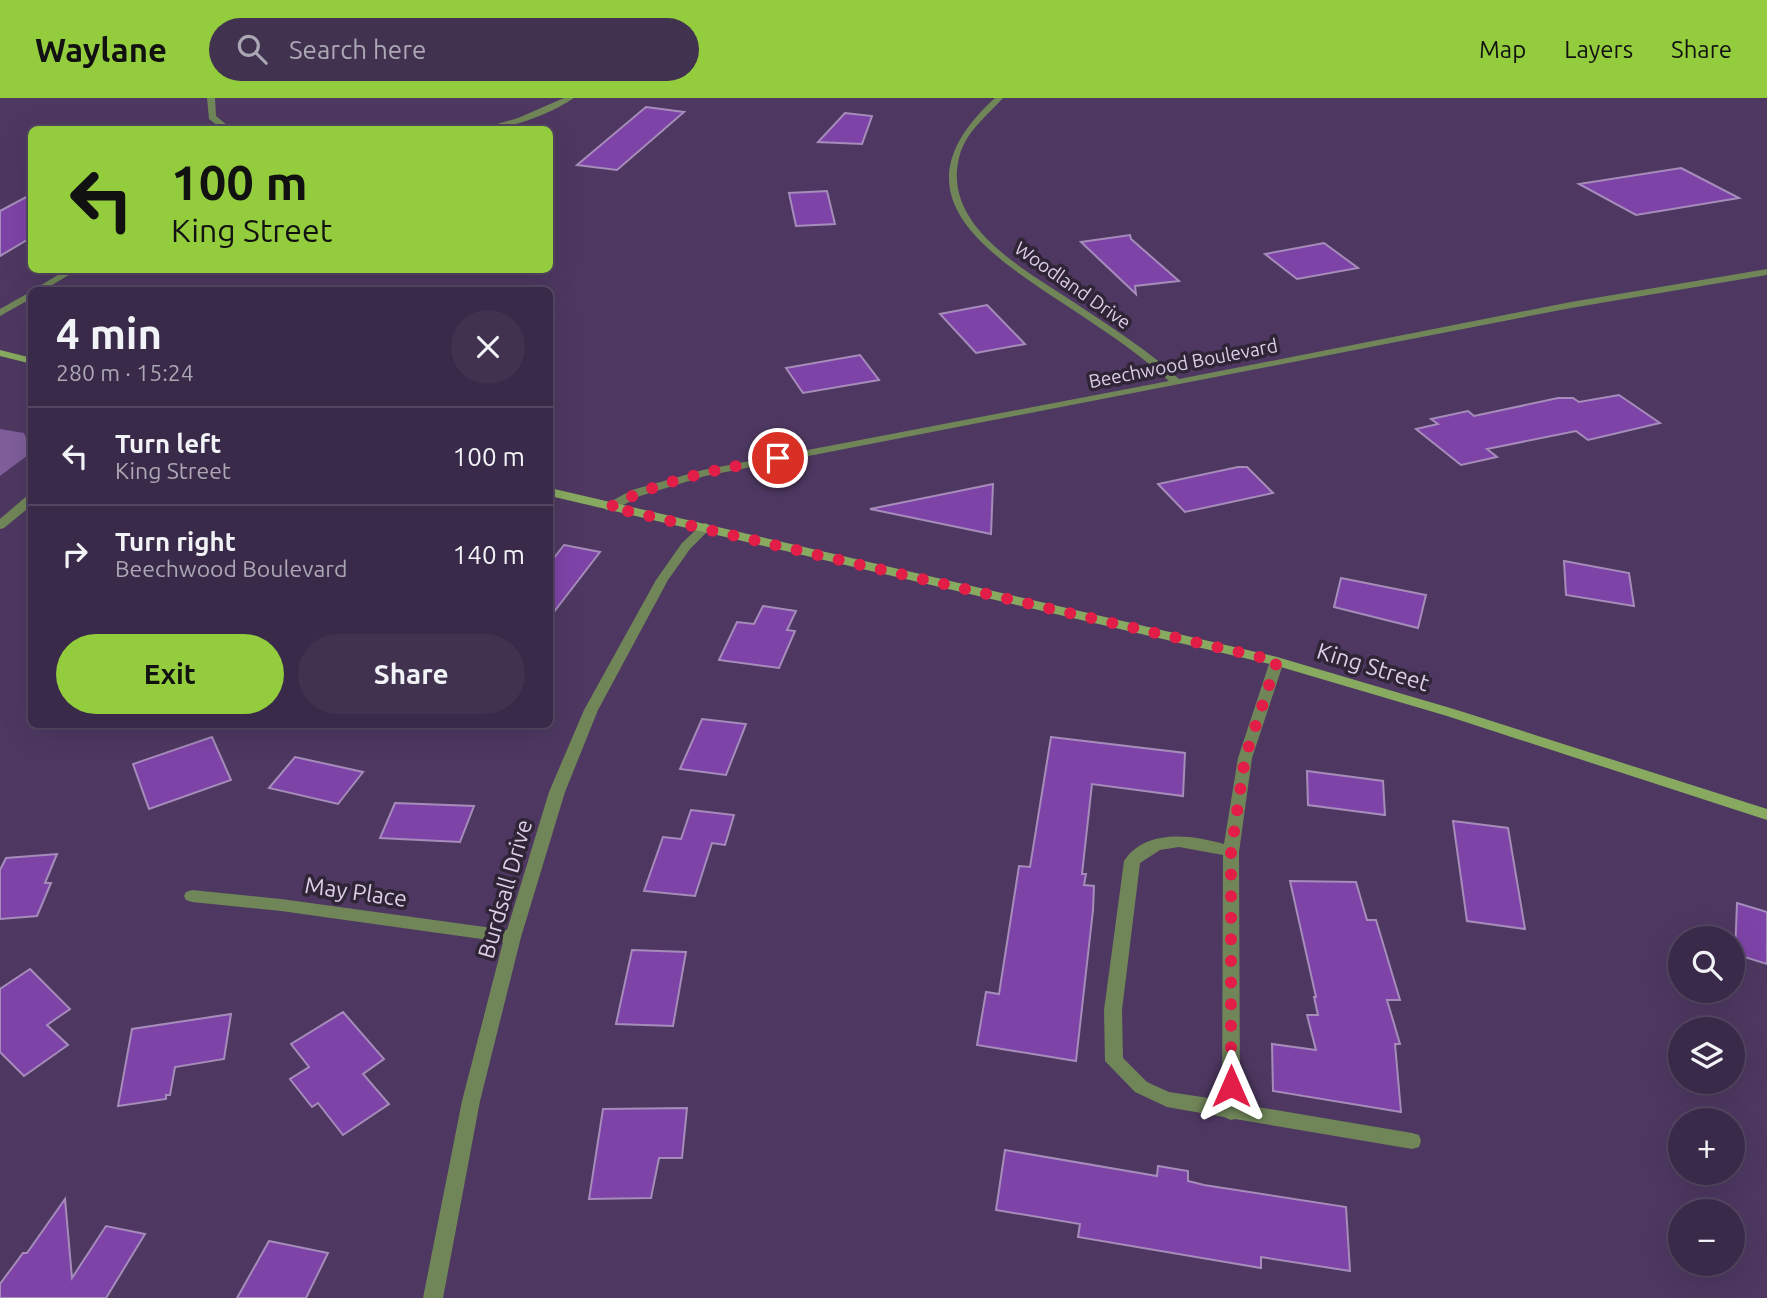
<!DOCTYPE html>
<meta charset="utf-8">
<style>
:root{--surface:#3a2a49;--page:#413250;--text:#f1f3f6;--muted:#aba7b4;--line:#544661;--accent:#93cc3d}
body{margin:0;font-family:Ubuntu,sans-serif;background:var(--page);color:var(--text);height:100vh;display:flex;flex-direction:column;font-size:26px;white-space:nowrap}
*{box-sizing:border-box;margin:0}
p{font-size:23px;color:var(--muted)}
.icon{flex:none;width:38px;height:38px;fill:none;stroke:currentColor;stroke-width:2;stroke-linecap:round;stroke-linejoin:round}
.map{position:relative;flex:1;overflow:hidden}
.sheet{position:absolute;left:28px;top:189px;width:525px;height:441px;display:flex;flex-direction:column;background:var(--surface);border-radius:10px;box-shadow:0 7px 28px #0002,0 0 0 2px var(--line)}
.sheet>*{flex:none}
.hud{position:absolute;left:28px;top:28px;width:525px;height:147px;border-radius:10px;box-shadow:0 7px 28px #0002,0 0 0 2px var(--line);background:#93cc3d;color:#111;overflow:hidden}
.controls{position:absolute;left:1668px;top:828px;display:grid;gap:14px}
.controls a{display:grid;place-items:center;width:77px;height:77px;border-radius:50%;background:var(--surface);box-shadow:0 7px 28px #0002,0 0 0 2px var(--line);font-size:35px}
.pin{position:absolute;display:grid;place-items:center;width:60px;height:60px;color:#fff;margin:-30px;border:4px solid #fff;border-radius:50%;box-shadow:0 2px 7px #0007}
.me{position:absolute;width:77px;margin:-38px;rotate:0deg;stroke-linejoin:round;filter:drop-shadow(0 0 5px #0008)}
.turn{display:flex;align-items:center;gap:24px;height:147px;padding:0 28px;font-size:32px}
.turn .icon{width:91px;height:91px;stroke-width:2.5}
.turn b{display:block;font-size:49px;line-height:60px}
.round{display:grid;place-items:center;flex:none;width:74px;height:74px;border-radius:37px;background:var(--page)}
.headline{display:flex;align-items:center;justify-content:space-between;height:119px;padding:0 28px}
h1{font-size:42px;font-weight:700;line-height:52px}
.primary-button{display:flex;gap:14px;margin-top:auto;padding:14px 28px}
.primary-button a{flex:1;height:80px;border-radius:42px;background:var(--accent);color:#111;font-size:28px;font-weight:700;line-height:80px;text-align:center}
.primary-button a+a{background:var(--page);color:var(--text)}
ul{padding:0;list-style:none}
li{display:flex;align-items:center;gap:21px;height:98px;padding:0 28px;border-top:2px solid var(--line)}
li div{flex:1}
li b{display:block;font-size:26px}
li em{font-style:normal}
header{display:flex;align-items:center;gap:42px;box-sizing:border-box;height:98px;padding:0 35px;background:var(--accent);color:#111}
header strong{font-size:33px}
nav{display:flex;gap:38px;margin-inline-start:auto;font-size:24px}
.search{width:490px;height:63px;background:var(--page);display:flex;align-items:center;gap:18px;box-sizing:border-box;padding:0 24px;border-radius:38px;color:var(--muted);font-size:26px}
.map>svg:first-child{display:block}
</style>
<header>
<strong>Waylane</strong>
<div class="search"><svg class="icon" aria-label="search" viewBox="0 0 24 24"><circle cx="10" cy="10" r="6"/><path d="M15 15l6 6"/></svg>Search here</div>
<nav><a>Map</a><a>Layers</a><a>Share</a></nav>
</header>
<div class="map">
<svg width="1767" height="1200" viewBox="0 0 1767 1200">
<rect width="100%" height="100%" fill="#4e3861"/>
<path fill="#7f5e9a" d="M0,331l24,4 8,19 -32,24z"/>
<g fill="#7e43a7" stroke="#a58cba" stroke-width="2">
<path d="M646,9l38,5 -67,58 -40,-5z"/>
<path d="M845,15l27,3 -10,28 -44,-2z"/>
<path d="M1681,70l58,30 -103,17 -57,-31z"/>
<path d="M827,93l8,33 -39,2 -7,-33z"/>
<path d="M32,96v43l-32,19v-45z"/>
<path d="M1130,137l1,4 48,42 -44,5 1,8 -55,-52z"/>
<path d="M1324,145l34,25 -61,11 -32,-25z"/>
<path d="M987,207l38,39 -49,9 -36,-39z"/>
<path d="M860,257l19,25 -76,13 -17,-25z"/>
<path d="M1619,297l41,28 -72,17 -12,-9 -89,18 10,8 -36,8 -45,-36 22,-5 -7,-5 37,-8 6,5 84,-18h15l6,4z"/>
<path d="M1238,369h9l26,26 -88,19 -27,-28z"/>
<path d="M993,386l-2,50 -121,-25 84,-17z"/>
<path d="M564,447l36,7 -50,65v-54z"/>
<path d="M1564,463l65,12 5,33 -68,-11z"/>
<path d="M1341,480l85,17 -8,33 -84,-21z"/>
<path d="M763,508l33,5 -9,19 8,1 -16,37 -60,-8 18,-38 17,2z"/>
<path d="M702,621l44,5 -20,51 -46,-6z"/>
<path d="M212,639l19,43 -82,29 -16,-45z"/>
<path d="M1051,639l134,16 -2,43 -91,-12 -10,90h4l-2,11 10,1 -1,24 -17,151 -99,-16 9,-53 13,2 20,-128 11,1z"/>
<path d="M295,659l68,15 -25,32 -69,-16z"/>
<path d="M1307,673l76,10 2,34 -77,-10z"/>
<path d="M395,705l79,3 -14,36 -80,-4z"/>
<path d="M691,712l43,5 -9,30 -13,-2 -17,53 -51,-5 19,-54 18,2z"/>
<path d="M1453,723l55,7 17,101 -58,-8z"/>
<path d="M57,756l-12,29h6l-14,33 -37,3v-49l6,-12z"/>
<path d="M1290,783l66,1 11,38h9l24,80h-13l13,44h-5l6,68 -128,-21 -1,-47 44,6 -9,-35h11l-4,-18h2z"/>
<path d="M1737,805l30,9v52l-32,-10z"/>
<path d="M632,852l54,2 -13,74 -57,-2z"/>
<path d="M30,871l40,40 -23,16 21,20 -44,31 -24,-24v-63z"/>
<path d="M343,914l41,47 -21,15 26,30 -46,31 -25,-32 -6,4 -22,-28 19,-12 -18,-23z"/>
<path d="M231,916l-7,45 -49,8 -5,28h-4v4l-48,7 14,-77z"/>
<path d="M687,1010l-5,50h-23l-8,40 -62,1 14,-90z"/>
<path d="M1005,1052l152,26 1,-10 30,5v10l16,4 142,22 4,64 -89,-14v11l-183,-31 2,-13 -84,-14z"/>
<path d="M65,1101l7,79 34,-52 39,8 -39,64h-106v-14l23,-31h4z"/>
<path d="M269,1143l59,12 -22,45h-69z"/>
</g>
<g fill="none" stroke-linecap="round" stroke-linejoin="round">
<g fill="#708658" fill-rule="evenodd">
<path d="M207,0h8l1,18 17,14h-10l-14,-11z"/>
<path d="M564,0h10c-25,17 -66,32 -97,32l41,-12z"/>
<path d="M995,0h8c-17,19 -38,34 -44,60 -17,70 69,113 116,145 36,24 73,47 104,76l392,-77 196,-33v6l-196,33 -866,168 -65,20 -26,14h-8l-2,-3 2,-3 26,-14 71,-20 466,-89c-32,-30 -72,-55 -108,-79 -82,-54 -167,-112 -66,-204z"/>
<path d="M66,172h11l-33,20h-11z"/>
<path d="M32,193v7l-32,18v-7z"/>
<path d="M28,397h4v10l-28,23 -4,1v-10z"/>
<path d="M706,425l6,4 -22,22 -22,31 -70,130 -33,82 -44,145 -41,164 -37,197h-20l39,-197 41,-159 -222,-31 -89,-9 -6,-2 -2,-4 2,-4 6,-2 89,9 226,31 42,-138 35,-82 72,-130 26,-37 20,-19z"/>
<path d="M1277,559l7,4 -32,97 -13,94 1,252 172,29 7,2 2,6 -2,6 -7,2 -177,-30 -4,1 -7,-3 -57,-10 -32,-15 -30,-31 -1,-51 20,-149c22,-33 68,-26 100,-17l14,-86 32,-97zM1179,749l44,8 -1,245 -53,-8 -22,-10 -24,-24 -1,-48 18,-147 20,-13z"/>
</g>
<g fill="#88aa60" fill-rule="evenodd">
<path d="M0,252l32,8v6l-32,-8z"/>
<path d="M550,390l727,169 180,53 310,99v11l-320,-104 -173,-51 -724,-169z"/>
</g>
</g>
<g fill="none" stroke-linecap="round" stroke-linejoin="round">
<path stroke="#e11d48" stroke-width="12" stroke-dasharray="0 21.6" d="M778,360c-57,11 -116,21 -168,49l667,154 -32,97 -14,94v234"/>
</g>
<g text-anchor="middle" stroke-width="7" stroke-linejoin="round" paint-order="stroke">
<g font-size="19" fill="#dbcee7" stroke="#2f2537">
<text transform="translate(1073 187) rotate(35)" y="7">Woodland Drive</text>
<text transform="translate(1183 265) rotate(-11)" y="7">Beechwood Boulevard</text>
</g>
<g font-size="23" fill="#dbcee7" stroke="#2f2537">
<text transform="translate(1373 569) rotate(17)" y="8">King Street</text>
<text transform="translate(505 791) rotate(-74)" y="8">Burdsall Drive</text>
<text transform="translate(356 794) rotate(8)" y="8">May Place</text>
</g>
</g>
</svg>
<div class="controls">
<a><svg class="icon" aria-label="search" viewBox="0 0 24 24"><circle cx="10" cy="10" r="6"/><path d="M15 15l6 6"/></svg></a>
<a><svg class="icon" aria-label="layers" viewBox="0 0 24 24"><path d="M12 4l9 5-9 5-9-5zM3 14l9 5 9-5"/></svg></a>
<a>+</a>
<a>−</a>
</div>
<div class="pin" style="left:778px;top:360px;background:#d93025"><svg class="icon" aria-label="arrive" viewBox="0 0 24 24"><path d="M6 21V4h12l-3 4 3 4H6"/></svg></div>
<svg class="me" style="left:1231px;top:988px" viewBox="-20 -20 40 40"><path d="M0-17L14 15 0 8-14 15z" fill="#e11d48" stroke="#fff" stroke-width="4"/></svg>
<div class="hud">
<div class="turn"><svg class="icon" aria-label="left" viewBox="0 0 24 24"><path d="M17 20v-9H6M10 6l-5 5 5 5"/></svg><div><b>100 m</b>King Street</div></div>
</div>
<section class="sheet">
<div class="headline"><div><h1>4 min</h1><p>280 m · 15:24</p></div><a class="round"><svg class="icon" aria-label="close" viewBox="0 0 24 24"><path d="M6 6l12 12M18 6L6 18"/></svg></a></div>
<ul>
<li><svg class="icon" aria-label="left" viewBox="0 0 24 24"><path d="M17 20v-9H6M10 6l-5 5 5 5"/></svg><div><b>Turn left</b><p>King Street</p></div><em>100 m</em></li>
<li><svg class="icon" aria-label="right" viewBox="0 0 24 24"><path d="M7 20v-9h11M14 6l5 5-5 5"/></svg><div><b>Turn right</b><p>Beechwood Boulevard</p></div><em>140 m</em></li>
</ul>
<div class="primary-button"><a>Exit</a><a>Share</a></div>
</section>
</div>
